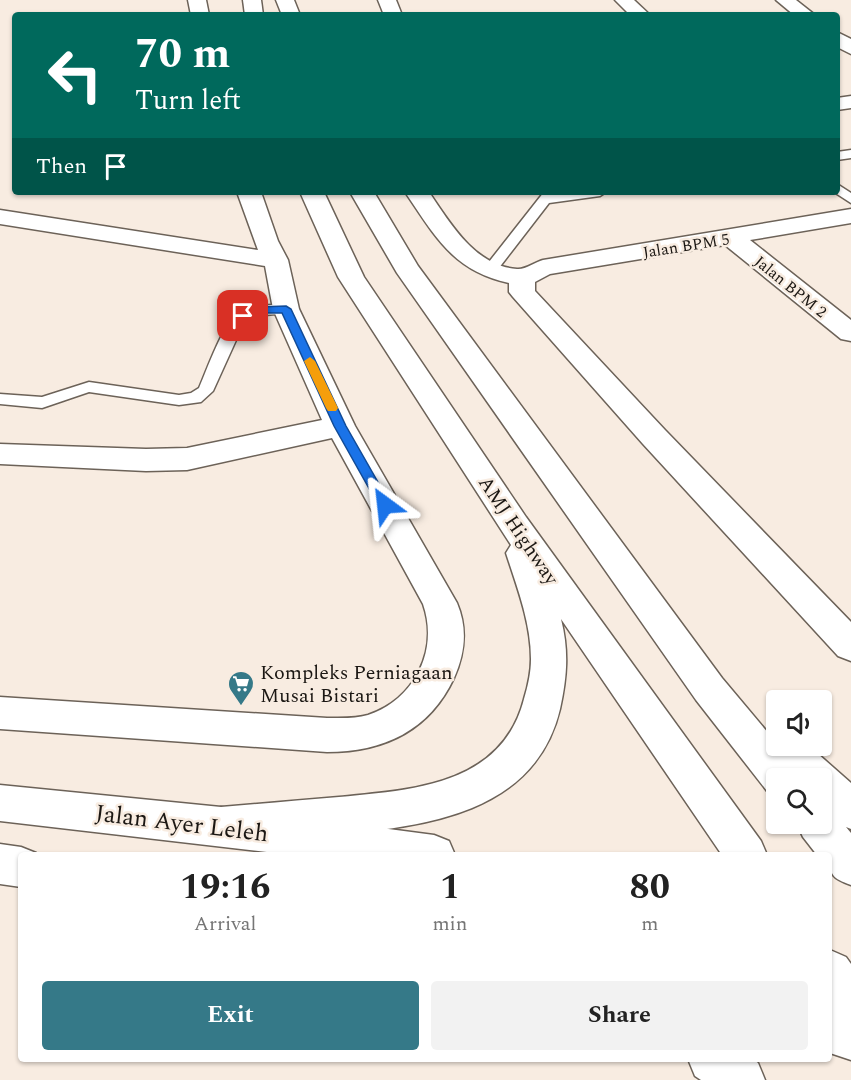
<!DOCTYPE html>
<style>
:root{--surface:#fff;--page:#f2f2f2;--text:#222;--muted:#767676;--accent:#357988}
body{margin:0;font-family:Spectral,serif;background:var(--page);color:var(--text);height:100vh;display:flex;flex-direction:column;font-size:22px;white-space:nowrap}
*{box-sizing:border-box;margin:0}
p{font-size:20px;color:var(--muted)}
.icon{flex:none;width:33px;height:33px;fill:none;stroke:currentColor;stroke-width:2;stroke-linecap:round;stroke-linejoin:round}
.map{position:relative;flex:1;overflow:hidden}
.drawer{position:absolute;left:18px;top:852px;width:814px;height:210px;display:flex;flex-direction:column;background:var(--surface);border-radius:6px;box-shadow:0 2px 4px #0004}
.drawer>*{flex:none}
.banner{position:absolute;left:12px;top:12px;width:828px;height:183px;border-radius:6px;box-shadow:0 2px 4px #0004;background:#00695c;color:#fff;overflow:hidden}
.buttons{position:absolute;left:766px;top:690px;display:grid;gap:12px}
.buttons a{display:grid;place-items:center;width:66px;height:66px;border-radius:6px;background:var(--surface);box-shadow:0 2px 4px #0004;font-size:30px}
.pin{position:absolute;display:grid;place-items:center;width:51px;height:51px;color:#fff;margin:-26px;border-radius:12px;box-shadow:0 3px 9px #0006}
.me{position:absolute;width:66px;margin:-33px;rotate:330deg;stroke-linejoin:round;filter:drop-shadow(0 0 4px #0008)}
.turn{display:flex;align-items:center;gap:21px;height:126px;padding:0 24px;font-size:27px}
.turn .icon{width:78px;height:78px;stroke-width:2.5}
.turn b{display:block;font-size:42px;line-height:51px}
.then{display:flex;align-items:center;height:57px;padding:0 24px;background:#0003;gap:12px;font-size:22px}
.eta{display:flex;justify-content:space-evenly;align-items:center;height:102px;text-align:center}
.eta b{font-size:36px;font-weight:700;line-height:42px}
.cta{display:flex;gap:12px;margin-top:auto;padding:12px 24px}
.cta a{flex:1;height:69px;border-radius:6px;background:var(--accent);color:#fff;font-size:24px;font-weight:700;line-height:69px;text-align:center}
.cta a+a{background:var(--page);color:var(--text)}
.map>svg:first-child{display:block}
</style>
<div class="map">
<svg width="851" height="1080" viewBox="0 0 851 1080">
<rect width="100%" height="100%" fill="#f8ece1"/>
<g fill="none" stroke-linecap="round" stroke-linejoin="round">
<defs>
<g id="lane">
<path d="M851,150v8l-14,2v-8z"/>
<path d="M837,184l14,9v10l-17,-11h3z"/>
<path d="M544,192h13l-2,3 51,-3 -6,4 -51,7 -54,70h-10l-2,-3 2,-3z"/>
<path d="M286,305l7,4 -2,3c-19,5 -36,-2 -49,15l-29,64 -12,11 -22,3 -90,-13 -47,16 -42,-4v-10l42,3 47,-15 90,13 12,-2 8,-5c8,-18 24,-65 40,-76 14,-8 31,-7 47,-7z"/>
</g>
<g id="street">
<path d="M188,0h18l3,15h-18z"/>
<path d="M378,0h18l6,15h-18z"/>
<path d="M615,0h19l16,15h-20z"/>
<path d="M776,0h20l19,15h-21z"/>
<path d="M837,32l14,7v15l-14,-7z"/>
<path d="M851,96v12l-14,2v-12z"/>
<path d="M237,192h24l17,49 10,19 11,49 56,117 102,177c11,26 8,50 -3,75 -25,53 -71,74 -127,74l-327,-23v-32l327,21c14,0 28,1 41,-3 47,-16 71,-65 55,-111l-91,-166 -145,32 -41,1 -146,-7v-20l146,5 41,-1 135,-28 -49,-111 -8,-43 -265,-42v-14l258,40z"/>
<path d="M405,192h24c21,31 46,74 88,77 8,1 18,-7 26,-9l308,-51v14l-101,17 101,80v21l-10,-2 -116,-94 -175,29 -15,8v9l130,139 186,192v39l-13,-5 -195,-212 -130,-147 -4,-5v-9c-56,-12 -74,-47 -104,-91z"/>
</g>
<g id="primary">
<path d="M0,785l221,22 213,28 15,6 6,14h-163l-292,-34z"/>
<path d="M0,844l21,3 15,6 1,2h-16v32l-21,-3z"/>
<path d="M830,1006l21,6v48l-21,-7z"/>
</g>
<g id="highway">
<path d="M243,0h18l2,15h-18z"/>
<path d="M276,0h18l6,15h-18z"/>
<path d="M300,192h24l40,85 162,240 235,324 6,14h-45l-161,-236c8,32 6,58 -1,90 -25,105 -135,117 -225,126 -38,4 -76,7 -114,10l-15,-5 -6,-14 6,-14 15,-5c39,-3 79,-7 118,-10 74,-7 163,-12 185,-98 4,-13 7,-27 7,-40 0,-36 -14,-72 -25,-106l5,-8 -173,-268z"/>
<path d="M350,192h24l44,74 304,412 47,56 8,-3v15h32l42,37v46l-5,-2 5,6v52c-19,-7 -21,-9 -21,-30h-13l-14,-18 -6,-13h25v-46h-45v16l-10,-3 -71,-91 -299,-427z"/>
<path d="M830,950l16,7 5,7v61l-16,-7 -5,-7z"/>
<path d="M688,1059h65l5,4 7,17h-64l-6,-4z"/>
</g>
</defs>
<use href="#lane" stroke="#6c6258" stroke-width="3"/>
<use href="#street" stroke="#6c6258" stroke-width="3"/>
<use href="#primary" stroke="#6c6258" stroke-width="3"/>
<use href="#highway" stroke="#6c6258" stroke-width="3"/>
<use href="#lane" fill="#fff" fill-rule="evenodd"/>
<use href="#street" fill="#fff" fill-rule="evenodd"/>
<use href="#primary" fill="#fff" fill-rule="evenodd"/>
<use href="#highway" fill="#fff" fill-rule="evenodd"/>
</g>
<path fill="#1a73e8" stroke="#114b97" stroke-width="1.5" d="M286,306l5,3 55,117 45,79 -2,3h-9l-46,-82 -52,-113h-22l-17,7 -5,-4 20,-9z"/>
<path fill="#f59e0b" d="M310,357l5,4 23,47 -2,3h-8l-2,-3 -22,-47z"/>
<defs>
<symbol id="supermarket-pin" viewBox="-11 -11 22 30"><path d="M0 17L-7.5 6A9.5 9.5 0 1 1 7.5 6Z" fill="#357988" stroke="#f8ece1"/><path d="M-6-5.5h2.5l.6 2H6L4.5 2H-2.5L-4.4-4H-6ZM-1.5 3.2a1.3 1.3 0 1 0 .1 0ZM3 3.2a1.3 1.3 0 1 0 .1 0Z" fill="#fff"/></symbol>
</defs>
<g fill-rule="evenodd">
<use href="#supermarket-pin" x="226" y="669" width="30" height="40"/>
</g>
<g text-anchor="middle" stroke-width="5" stroke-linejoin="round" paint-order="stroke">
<g font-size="16" fill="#1b1713" stroke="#f8ece1">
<text transform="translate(686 245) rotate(-9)" y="6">Jalan BPM 5</text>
<text transform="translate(791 286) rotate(39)" y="6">Jalan BPM 2</text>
</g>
<g font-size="20" fill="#1b1713" stroke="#f8ece1">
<text transform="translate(519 530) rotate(56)" y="7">AMJ Highway</text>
</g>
<g font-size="20" fill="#1b1713" stroke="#f8ece1" text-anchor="start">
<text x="260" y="679">Kompleks Perniagaan<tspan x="260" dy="23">Musai Bistari</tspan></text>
</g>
<g font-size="24" fill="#1b1713" stroke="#f8ece1">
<text transform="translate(182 823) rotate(7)" y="8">Jalan Ayer Leleh</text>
</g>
</g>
</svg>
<div class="buttons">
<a><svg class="icon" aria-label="sound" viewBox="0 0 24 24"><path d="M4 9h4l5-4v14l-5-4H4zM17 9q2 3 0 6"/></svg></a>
<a><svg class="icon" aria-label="search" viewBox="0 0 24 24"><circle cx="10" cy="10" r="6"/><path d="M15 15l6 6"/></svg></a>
</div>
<div class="pin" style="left:243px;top:316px;background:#d93025"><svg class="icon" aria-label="arrive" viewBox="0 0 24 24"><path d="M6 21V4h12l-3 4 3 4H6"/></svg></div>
<svg class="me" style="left:385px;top:505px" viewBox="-20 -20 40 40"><path d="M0-17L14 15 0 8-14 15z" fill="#1a73e8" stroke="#fff" stroke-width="4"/></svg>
<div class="banner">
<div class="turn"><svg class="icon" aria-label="left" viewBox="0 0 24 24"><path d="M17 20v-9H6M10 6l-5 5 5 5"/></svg><div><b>70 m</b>Turn left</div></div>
<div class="then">Then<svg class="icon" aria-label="arrive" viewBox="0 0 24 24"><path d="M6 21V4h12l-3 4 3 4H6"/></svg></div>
</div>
<section class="drawer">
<div class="eta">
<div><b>19:16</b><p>Arrival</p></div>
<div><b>1</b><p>min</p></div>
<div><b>80</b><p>m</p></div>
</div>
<div class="cta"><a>Exit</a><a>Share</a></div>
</section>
</div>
